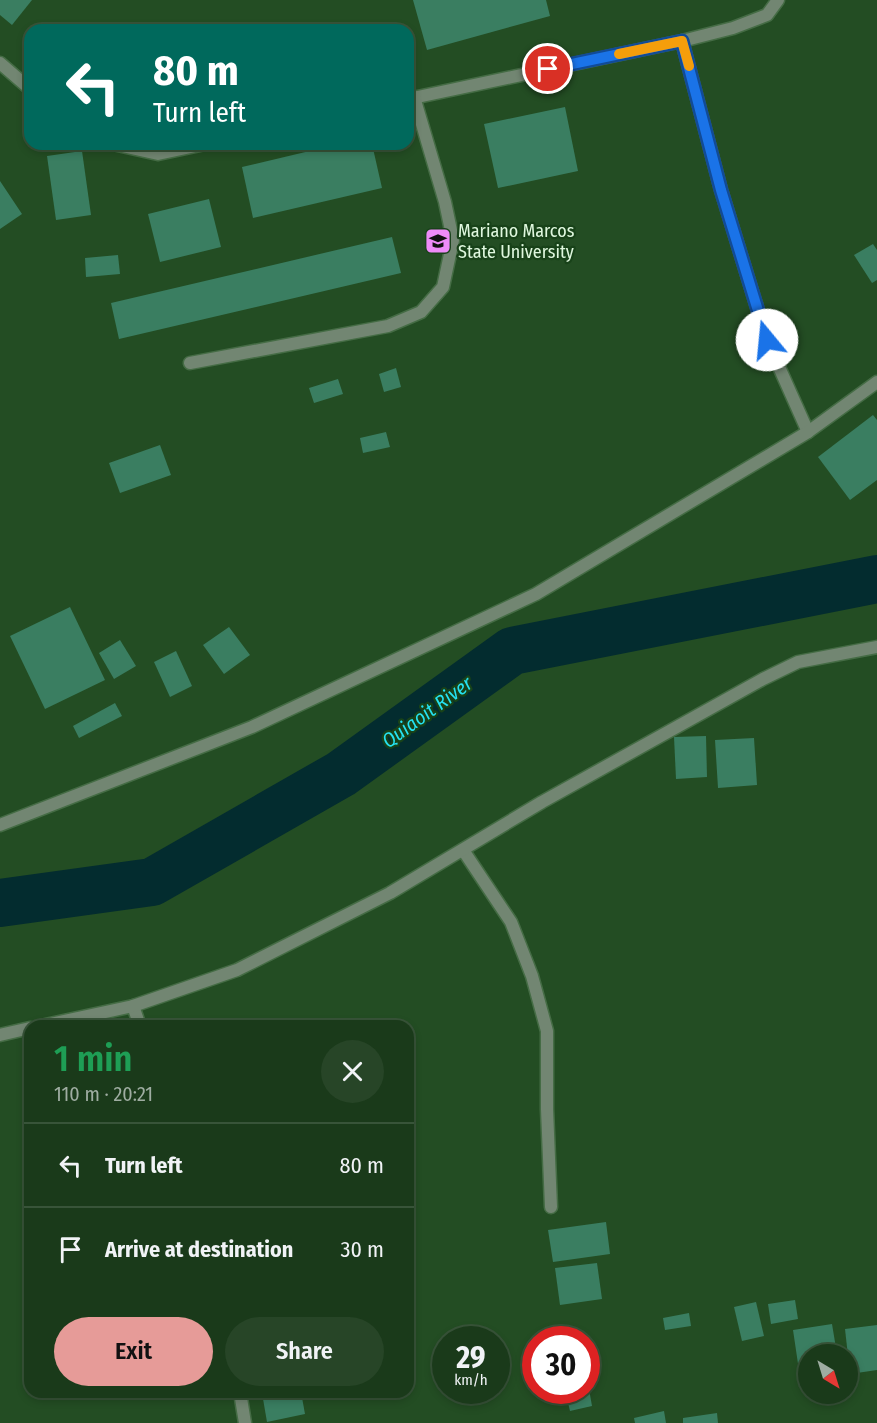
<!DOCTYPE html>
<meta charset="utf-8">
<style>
:root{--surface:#1a3a1a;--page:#274527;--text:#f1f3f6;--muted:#9fada2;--line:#385439;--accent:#e69b98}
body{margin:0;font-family:"Fira Sans Condensed",sans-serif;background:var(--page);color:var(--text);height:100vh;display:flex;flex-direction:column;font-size:22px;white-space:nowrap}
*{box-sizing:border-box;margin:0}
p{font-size:20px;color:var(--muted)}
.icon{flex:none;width:33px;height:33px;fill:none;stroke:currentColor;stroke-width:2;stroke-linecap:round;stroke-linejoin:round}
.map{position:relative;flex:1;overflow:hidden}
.drawer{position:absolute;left:24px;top:1020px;width:390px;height:378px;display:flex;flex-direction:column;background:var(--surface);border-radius:18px;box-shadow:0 3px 9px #0003,0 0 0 2px var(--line)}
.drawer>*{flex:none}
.banner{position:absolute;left:24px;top:24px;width:390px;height:126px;border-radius:18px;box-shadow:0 3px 9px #0003,0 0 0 2px var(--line);background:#00695c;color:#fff;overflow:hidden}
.needle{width:39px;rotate:142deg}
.controls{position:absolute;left:798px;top:1344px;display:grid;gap:12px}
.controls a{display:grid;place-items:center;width:60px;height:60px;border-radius:50%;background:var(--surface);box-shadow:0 3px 9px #0003,0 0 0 2px var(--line);font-size:30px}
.speed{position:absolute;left:432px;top:1326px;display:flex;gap:12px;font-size:30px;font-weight:700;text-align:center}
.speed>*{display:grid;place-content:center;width:78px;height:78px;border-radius:50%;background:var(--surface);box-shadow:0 3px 9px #0003,0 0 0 2px var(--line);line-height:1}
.speed small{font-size:15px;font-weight:400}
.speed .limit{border:9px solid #d22;background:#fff;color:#111}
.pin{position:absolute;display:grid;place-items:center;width:51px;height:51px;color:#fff;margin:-26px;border:3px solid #fff;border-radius:50%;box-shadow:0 2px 6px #0007}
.me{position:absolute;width:66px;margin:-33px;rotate:343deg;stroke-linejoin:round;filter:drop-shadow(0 0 4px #0008)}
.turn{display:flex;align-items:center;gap:21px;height:126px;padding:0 30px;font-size:27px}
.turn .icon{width:78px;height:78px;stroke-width:2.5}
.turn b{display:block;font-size:42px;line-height:51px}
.round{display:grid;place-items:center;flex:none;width:63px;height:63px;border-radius:32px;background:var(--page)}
.headline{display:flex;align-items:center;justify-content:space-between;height:102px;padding:0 30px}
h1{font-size:36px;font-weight:600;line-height:45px;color:#1e9e55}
.button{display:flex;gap:12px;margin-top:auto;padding:12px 30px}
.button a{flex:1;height:69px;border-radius:36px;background:var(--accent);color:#111;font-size:24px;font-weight:600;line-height:69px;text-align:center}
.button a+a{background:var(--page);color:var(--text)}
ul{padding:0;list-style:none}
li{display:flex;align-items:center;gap:18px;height:84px;padding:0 30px;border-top:2px solid var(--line)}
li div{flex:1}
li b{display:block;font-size:22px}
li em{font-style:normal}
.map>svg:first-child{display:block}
</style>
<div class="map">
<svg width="877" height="1423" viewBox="0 0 877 1423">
<rect width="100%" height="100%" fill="#234d23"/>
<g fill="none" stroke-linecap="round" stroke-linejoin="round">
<path stroke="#032c2f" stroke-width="48" d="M0,903l152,-21 189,-108 171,-123 365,-72"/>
</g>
<g fill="#3a7e61">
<path d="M0,0h32l-20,25 -12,-10z"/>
<path d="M413,0h133l4,16 -123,34z"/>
<path d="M565,107l13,64 -80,17 -14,-64z"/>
<path d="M339,144h33l10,44 -129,30 -11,-51z"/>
<path d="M82,151l9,64 -35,5 -9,-64z"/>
<path d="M0,181l22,33 -22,15z"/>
<path d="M209,199l12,48 -61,15 -12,-48z"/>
<path d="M392,237l9,36 -282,66 -8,-36z"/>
<path d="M873,244l4,6v30l-5,3 -18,-28z"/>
<path d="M118,255l2,19 -34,3 -1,-19z"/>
<path d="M396,368l5,19 -17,5 -5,-18z"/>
<path d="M338,379l5,15 -29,9 -5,-15z"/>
<path d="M873,415l4,5v60l-27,20 -32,-43z"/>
<path d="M386,432l4,15 -27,6 -3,-15z"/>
<path d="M160,445l11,30 -51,18 -11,-30z"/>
<path d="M70,607l35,73 -60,29 -35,-73z"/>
<path d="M229,627l21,28 -26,19 -21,-29z"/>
<path d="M120,640l16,26 -22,13 -15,-26z"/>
<path d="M176,651l16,35 -22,11 -16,-35z"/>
<path d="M115,703l7,13 -43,22 -6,-12z"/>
<path d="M706,736l1,41 -31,2 -2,-42z"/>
<path d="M754,738l3,47 -39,3 -3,-48z"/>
<path d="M314,1018l1,8h-21l-1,-5z"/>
<path d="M606,1222l4,32 -57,8 -5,-32z"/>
<path d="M597,1263l5,36 -42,6 -5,-37z"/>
<path d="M795,1300l3,19 -27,5 -3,-20z"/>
<path d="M756,1302l8,34 -22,5 -8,-34z"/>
<path d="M689,1313l2,13 -26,4 -2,-12z"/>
<path d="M832,1324l5,30h-29v29l-7,1 -8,-54z"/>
<path d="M877,1325v45l-27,4 -5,-45z"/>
<path d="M588,1383l4,23 -22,5 -5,-21h21z"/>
<path d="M301,1392l4,22 -38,8 -5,-29z"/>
<path d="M664,1411l2,12h-31l-1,-5z"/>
<path d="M717,1413l1,10h-35v-5z"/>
</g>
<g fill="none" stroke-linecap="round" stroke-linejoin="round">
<defs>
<g id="minor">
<path d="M682,41l39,149 46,150 41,92"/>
<path d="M0,63l30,26"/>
<path d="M408,99l274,-58 51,-13 34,-13 11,-15"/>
<path d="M113,144l45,10 47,-10"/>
<path d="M190,363l198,-37 33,-14 22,-25 10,-47 -8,-38 -31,-105"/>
<path d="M463,850l48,72 21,54 15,55v78l4,98"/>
<path d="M133,1006l7,20"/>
<path d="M240,1392l5,31"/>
</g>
<g id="tertiary">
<path d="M0,825l252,-98 284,-133 272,-162 69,-50"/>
<path d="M41,1026l92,-20 104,-36 153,-77 152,-91 221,-123 35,-17 79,-15"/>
<path d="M0,1035l30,-7"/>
</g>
</defs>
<use href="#minor" stroke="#456c45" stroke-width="15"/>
<use href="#tertiary" stroke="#456c45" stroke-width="15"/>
<use href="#minor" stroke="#728672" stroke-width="12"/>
<use href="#tertiary" stroke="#728672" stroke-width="12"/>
</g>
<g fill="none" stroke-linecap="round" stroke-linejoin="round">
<defs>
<path id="route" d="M548,69l134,-28 39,149 46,150"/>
</defs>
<use href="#route" stroke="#114b97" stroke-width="15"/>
<use href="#route" stroke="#1a73e8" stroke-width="10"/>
<path stroke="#f59e0b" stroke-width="10" d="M619,54l63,-13 7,25"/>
</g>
<defs>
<symbol id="university-square" viewBox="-11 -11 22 22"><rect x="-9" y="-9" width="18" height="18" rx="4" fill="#ee8bf8" stroke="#184219"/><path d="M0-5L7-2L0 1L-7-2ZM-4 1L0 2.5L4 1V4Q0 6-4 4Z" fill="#111"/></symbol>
</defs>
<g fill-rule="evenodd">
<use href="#university-square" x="423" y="226" width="30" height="30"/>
</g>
<g text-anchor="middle" stroke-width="4.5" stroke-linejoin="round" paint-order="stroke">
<g font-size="18" fill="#e0f8df" stroke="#184219" text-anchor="start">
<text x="458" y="237">Mariano Marcos<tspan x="458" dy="21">State University</tspan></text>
</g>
<g font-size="20" font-style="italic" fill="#25e2f1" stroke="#184219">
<text transform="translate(427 712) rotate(-36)" y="7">Quiaoit River</text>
</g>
</g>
</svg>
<div class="controls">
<a><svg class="needle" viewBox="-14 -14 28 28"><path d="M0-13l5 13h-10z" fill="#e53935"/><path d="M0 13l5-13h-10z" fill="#9fada2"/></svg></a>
</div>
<div class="speed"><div>29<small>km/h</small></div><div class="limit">30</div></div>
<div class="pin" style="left:548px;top:69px;background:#d93025"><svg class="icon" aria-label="arrive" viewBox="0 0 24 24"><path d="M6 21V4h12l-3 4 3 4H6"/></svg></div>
<svg class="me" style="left:767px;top:340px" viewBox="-20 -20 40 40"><circle r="19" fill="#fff"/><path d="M0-13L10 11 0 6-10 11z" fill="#1a73e8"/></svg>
<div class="banner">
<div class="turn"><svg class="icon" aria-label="left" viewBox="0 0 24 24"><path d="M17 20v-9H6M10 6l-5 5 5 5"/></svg><div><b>80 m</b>Turn left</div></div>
</div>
<section class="drawer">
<div class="headline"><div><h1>1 min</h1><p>110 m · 20:21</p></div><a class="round"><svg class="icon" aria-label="close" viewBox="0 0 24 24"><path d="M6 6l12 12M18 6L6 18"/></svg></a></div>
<ul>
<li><svg class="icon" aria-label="left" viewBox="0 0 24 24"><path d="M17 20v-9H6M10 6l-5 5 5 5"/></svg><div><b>Turn left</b></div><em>80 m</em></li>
<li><svg class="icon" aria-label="arrive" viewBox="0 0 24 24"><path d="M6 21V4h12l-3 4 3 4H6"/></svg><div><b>Arrive at destination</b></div><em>30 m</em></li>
</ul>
<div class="button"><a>Exit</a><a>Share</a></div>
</section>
</div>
